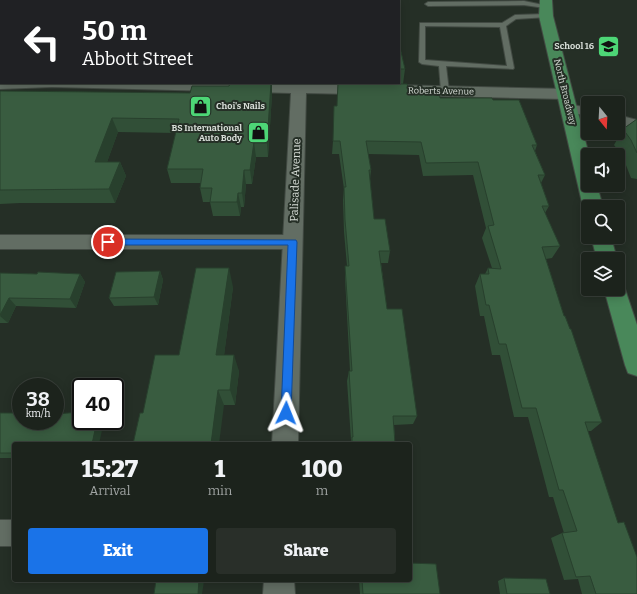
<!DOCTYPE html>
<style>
:root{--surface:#1c231c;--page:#292f29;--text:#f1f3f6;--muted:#a0a4a3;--line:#3a403b;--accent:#1a73e8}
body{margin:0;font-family:Bitter,serif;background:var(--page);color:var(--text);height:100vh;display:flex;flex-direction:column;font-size:15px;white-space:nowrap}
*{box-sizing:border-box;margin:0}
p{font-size:13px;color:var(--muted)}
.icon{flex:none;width:22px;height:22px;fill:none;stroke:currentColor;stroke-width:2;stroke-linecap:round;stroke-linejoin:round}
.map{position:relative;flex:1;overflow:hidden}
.panel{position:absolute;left:12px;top:442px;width:400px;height:140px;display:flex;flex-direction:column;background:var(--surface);border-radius:4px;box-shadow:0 2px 10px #0003,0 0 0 1px var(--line)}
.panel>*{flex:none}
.guide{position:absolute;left:0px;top:0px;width:400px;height:84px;box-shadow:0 2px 10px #0003,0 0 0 1px var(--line);background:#202124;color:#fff;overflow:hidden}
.needle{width:26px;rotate:162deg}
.fabs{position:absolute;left:581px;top:96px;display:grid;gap:8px}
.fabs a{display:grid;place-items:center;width:44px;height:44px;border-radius:4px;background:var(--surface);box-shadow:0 2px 10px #0003,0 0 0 1px var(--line);font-size:20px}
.speed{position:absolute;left:12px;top:378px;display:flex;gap:8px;font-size:20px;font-weight:700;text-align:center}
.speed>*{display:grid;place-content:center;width:52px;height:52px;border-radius:50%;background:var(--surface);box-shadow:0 2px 10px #0003,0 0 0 1px var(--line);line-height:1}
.speed small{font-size:10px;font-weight:400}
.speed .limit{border:2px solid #111;border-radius:6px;background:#fff;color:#111}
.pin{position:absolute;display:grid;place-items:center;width:34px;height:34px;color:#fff;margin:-17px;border:2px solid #fff;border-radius:50%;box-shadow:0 1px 4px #0007}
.me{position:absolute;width:44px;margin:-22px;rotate:2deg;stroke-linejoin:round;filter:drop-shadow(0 0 3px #0008)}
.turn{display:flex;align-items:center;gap:14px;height:84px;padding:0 16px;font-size:18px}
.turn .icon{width:52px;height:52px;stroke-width:2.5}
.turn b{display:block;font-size:28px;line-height:34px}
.eta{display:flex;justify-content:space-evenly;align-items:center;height:68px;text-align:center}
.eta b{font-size:24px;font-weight:800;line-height:28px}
.action{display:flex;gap:8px;margin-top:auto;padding:8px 16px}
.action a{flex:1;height:46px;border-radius:4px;background:var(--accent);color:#fff;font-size:16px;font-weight:800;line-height:46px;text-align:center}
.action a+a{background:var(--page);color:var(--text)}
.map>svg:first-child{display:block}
</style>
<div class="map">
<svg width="637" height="594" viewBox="0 0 637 594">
<rect width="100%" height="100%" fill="#252f26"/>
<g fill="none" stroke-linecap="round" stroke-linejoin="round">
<defs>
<g id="lane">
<path d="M524,1l24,5 -3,2 -21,-3 -96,1 -3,-2 3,-2z"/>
<path d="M546,14l2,1v2l-32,2 -10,7 8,42 -1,1 -67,-3 3,25 -4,2 -4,-2 -2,-25 -17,-2 -3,-2 1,-39h82l13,-8zM425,26l75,1 7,39 -82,-6z"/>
</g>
<g id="street">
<path d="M569,104l19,4v8l-24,-5 -2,-3 2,-3z"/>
<path d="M618,115l19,5v10l-19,-5z"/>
<path d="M0,235h293l7,2 2,5 -2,5 -7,2h-293z"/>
<rect x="0" y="520" width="14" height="26"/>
</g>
<g id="secondary">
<rect x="295" y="0" width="12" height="1"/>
<path d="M0,79l1,4h306l258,6 6,2 2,3 -2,3 -6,2 -259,-6 -8,351h-26l19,-351 -239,-6 -52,2z"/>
<path d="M264,580h30l1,14h-32z"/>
</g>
<g id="primary">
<path d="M540,0h12l1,16 36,139 -1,30h9l6,22h-15v5l-5,-5 -44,-191z"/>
<path d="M591,237h20l6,22h-20z"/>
<path d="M618,281l5,2 14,42v51l-9,-3 -3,-8 -21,-76h14z"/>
</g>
</defs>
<use href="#lane" stroke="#424a43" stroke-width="2"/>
<use href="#street" stroke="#424a43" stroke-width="2"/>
<use href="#secondary" stroke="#424a43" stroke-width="2"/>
<use href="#primary" stroke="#424a43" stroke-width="2"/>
<use href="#lane" fill="#626d63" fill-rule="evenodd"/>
<use href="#street" fill="#626d63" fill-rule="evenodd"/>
<use href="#secondary" fill="#626d63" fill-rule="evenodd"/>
<use href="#primary" fill="#49885a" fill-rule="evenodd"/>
</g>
<g fill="#314f37">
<path d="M0,0h281v1h-280v60h-1z"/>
<path d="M399,43l6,26 -2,15 6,7 31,7 53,2 44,45 -2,6 10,24 -4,8 8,23 -4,7 15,33 -8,12 -6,1 18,57 38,106 -11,9h-3l49,163h-55l-4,-15 -14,1 -13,-42 11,-5h2l-11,-36h-4l-21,-80h-14l-14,-62h-8l-8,-39h-4l-5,-30 5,-12h5l3,-6h4l-10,-30 4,-10 -13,-53 -50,1 -4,-21 -51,-1 3,16 -1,9 4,40 16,32 -2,12h-7l6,46 30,107 -4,8 -19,1 1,19h-44v-4l-4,-59 2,-10h1l-5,-93v-12h2l-3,-34 -1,-32 1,-11 -5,-35h-7l1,-13 4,-35 1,-23h61z"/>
<path d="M230,83h42v11l-4,63h-12l-4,27h-6l-2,23h-3l-1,9h-27l-3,-14h-7l-3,-14 1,-5h-30l-4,-14 9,-36 -58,-1 -11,30h13l6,14 -11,27h-95l-20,1v-113l190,2 39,-7z"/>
<path d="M637,119v60l-6,-1 -9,-23 -8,-10 9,-16z"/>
<path d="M160,271l3,9 -5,25 -44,1 -5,-8z"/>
<path d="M0,273l37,1h43l5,8 -9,26 -60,-2 -8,17h-8z"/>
<path d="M233,287l-9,68 15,16 -4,34h-11l-81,8 36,-58z"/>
<path d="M0,413l14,31v14h-14z"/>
<path d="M504,578l46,16h-50l-2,-13z"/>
<path d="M359,580h51l30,14h-80z"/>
</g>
<g fill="#28402d">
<path d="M271,83h1v11l-4,63 -1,-14z"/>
<path d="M112,118l6,14 -16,44 -7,-14z"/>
<path d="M254,142l2,15 -4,27 -2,-14z"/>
<path d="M120,162l6,14 -11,27 -6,-14z"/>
<path d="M244,170l2,14 -2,23 -2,-14z"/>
<path d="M238,193l3,14 -1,9 -3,-14z"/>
<path d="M229,268l4,19 -11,84 -6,-16z"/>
<path d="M160,271l3,9 -5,25 -4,-8z"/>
<path d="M80,274l5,8 -9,26 -6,-9z"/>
<path d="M9,298l7,8 -8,17 -8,-7z"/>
<path d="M234,355l5,16 -4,34 -5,-15z"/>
<path d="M218,390l6,15 -5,39h-8z"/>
<path d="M97,421h7l-5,23h-7z"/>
<path d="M199,580l5,1 -2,13h-4z"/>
</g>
<g fill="#395c40" stroke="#28402d">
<path d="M0,0h278v1h-277v41h-1z"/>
<path d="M399,43l6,26h-6z"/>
<path d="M230,83h41l-4,60 -13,-1 -4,28h-6l-2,23h-4l-1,9h-27l2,-14h-12l3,-19h-36l12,-50 -67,-1 -17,44h25l-11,27 -109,1v-99l190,2 2,-7h37z"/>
<path d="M338,83l69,1 2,7h30l1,7h52l1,2h26l18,45h-5l13,30h-7l11,31h-7l18,40 -18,1 22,69h1l5,13h1l31,93h-17l33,101 6,-1 13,35v37h-41l-6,-18 -14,1 -14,-44 15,-2 -14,-41h-4l-23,-82h-14l-16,-64h-7l-10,-39h-3l-6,-31h9l-1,-6 13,1 -13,-43 6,-1 -16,-63 -52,1 -5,-21 -55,-1 5,29h-2l5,49h11l5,32h-11l8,58h15l15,107h-24l2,28h-43v-7h1l-4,-66h3l-7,-105h4l-4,-46 -1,-33h2l-6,-46h-7l1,-35h3z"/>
<path d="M637,119v34l-6,-13 -8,-11z"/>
<path d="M196,268h33l-13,87h18l-4,35h-12l-7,54h-78l7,-31h3l12,-58h24z"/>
<path d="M160,271l-6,26 -45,1 7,-26z"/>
<path d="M38,272l42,2 -10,25 -61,-1 -9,17v-42l37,1z"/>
<path d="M81,412v9h16l-5,23h-78v9h-14v-40h21v8h34v-7z"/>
<path d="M410,563l26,1 4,30h-77l-1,-14h48z"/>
<path d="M504,578l42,1 4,15h-43z"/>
<path d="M156,580h43l-1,14h-44z"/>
</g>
<path fill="#1a73e8" stroke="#114b97" d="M108,239l188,1 1,2 -6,171 -1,3 -4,2 -4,-2 -1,-3 7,-168h-180l-4,-3z"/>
<defs>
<symbol id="school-square" viewBox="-11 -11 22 22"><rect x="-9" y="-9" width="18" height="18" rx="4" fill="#4dd676" stroke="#252f26"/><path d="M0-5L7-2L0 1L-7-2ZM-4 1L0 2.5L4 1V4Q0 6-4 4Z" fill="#111"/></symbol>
<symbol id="shop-square" viewBox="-11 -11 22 22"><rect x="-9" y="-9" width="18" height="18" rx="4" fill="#4dd676" stroke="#252f26"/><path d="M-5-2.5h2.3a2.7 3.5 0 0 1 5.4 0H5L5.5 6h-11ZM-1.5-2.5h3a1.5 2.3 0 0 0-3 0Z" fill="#111"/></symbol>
</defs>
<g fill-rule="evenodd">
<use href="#school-square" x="596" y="34" width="25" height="25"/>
<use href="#shop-square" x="188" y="94" width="25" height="25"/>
<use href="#shop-square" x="246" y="120" width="25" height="25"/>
</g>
<g text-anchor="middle" stroke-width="4" stroke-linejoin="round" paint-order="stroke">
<g font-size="9" font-weight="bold" fill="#d7ddd7" stroke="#252f26" text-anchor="end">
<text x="594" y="49">School 16</text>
<text x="216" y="109" text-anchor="start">Choi's Nails</text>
<text x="242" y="131">BS International<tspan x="242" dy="10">Auto Body</tspan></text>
</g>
<g font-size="9" fill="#d7ddd7" stroke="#252f26">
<text transform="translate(441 91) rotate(1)" y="3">Roberts Avenue</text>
<text transform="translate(565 92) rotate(76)" y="3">North Broadway</text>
</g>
<g font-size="11" fill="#d7ddd7" stroke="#252f26">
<text transform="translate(295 180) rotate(-88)" y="4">Palisade Avenue</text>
</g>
</g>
</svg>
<div class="fabs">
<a><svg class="needle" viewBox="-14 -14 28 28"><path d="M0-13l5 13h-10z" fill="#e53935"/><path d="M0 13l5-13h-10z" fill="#a0a4a3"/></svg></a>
<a><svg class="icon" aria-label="sound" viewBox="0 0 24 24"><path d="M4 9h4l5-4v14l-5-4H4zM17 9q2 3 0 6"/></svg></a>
<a><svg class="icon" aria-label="search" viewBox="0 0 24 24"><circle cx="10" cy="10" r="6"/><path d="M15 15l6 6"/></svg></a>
<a><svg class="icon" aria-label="layers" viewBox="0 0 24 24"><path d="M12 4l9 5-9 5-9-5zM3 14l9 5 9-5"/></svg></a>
</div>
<div class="speed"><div>38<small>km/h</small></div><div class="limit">40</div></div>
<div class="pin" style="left:108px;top:242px;background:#d93025"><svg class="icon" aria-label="arrive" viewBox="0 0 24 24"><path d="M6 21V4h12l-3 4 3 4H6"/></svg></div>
<svg class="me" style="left:286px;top:413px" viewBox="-20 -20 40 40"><path d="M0-17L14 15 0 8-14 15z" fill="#1a73e8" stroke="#fff" stroke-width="4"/></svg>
<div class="guide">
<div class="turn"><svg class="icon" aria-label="left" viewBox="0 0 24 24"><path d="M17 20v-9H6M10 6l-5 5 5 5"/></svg><div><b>50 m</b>Abbott Street</div></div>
</div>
<section class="panel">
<div class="eta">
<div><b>15:27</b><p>Arrival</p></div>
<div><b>1</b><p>min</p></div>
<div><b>100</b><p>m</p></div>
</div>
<div class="action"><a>Exit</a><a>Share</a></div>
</section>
</div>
